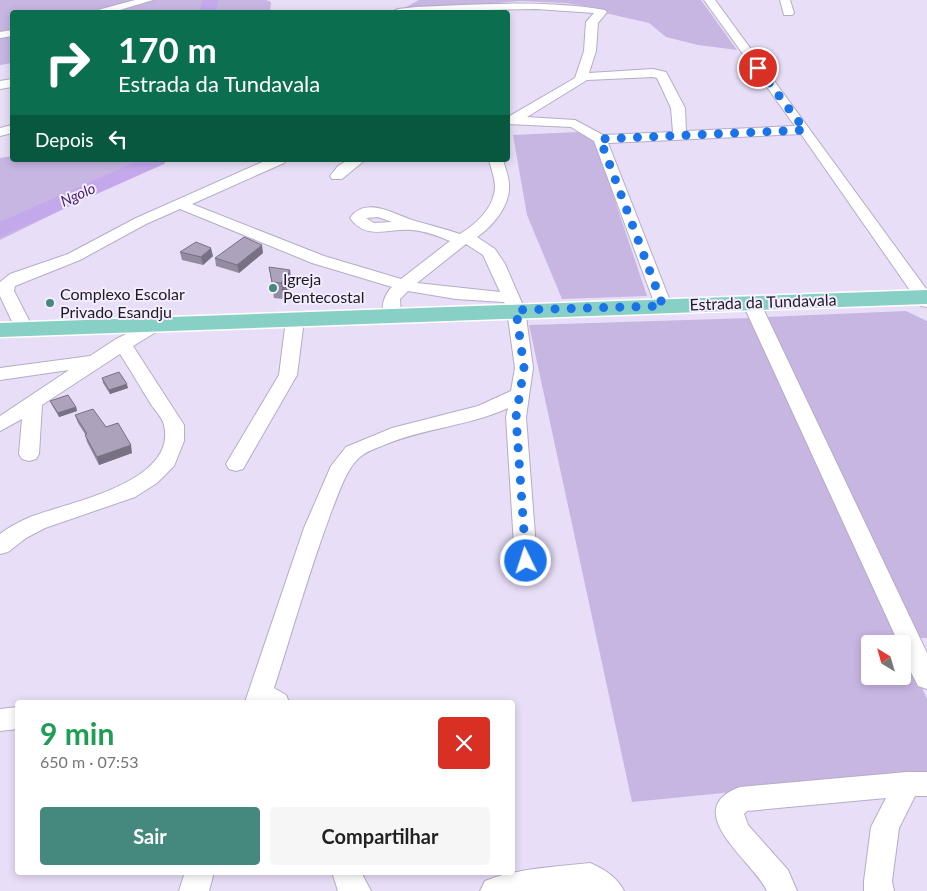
<!DOCTYPE html>
<html lang="pt">
<meta charset="utf-8">
<style>
:root{--surface:#fff;--page:#f6f6f6;--text:#222;--muted:#767676;--accent:#45897e}
body{margin:0;font-family:Lato,sans-serif;background:var(--page);color:var(--text);height:100vh;display:flex;flex-direction:column;font-size:19px;white-space:nowrap}
*{box-sizing:border-box;margin:0}
p{font-size:16px;color:var(--muted)}
.icon{flex:none;width:28px;height:28px;fill:none;stroke:currentColor;stroke-width:2;stroke-linecap:round;stroke-linejoin:round}
.map{position:relative;flex:1;overflow:hidden}
.details{position:absolute;left:15px;top:700px;width:500px;height:175px;display:flex;flex-direction:column;background:var(--surface);border-radius:5px;box-shadow:0 2px 8px #0003}
.details>*{flex:none}
.banner{position:absolute;left:10px;top:10px;width:500px;height:152px;border-radius:5px;box-shadow:0 2px 8px #0003;background:#0b6e4f;color:#fff;overflow:hidden}
.needle{width:32px;rotate:323deg}
.controls{position:absolute;left:861px;top:635px;display:grid;gap:10px}
.controls a{display:grid;place-items:center;width:50px;height:50px;border-radius:5px;background:var(--surface);box-shadow:0 2px 8px #0003;font-size:25px}
.pin{position:absolute;display:grid;place-items:center;width:42px;height:42px;color:#fff;margin:-21px;border:2px solid #fff;border-radius:50%;box-shadow:0 1px 5px #0007}
.me{position:absolute;width:55px;margin:-28px;rotate:356deg;stroke-linejoin:round;filter:drop-shadow(0 0 4px #0008)}
.turn{display:flex;align-items:center;gap:18px;height:105px;padding:0 25px;font-size:22px}
.turn .icon{width:65px;height:65px;stroke-width:2.5}
.turn b{display:block;font-size:35px;line-height:42px}
.then{display:flex;align-items:center;height:48px;padding:0 25px;background:#0003;gap:10px;font-size:19px}
.round{display:grid;place-items:center;flex:none;width:52px;height:52px;border-radius:5px;background:var(--page)}
.head{display:flex;align-items:center;justify-content:space-between;height:85px;padding:0 25px}
h1{font-size:30px;font-weight:700;line-height:38px;color:#1e9e55}
.action{display:flex;gap:10px;margin-top:auto;padding:10px 25px}
.action a{flex:1;height:58px;border-radius:5px;background:var(--accent);color:#fff;font-size:20px;font-weight:700;line-height:58px;text-align:center}
.action a+a{background:var(--page);color:var(--text)}
.map>svg:first-child{display:block}
</style>
<div class="map">
<svg width="927" height="891" viewBox="0 0 927 891">
<rect width="100%" height="100%" fill="#e8def8"/>
<g fill="#c7b5e2">
<path d="M0,0h266l5,2 -1,10h-258v51l-12,2z"/>
<path d="M419,0h282l36,50 -39,-5 -32,-8 -17,-14 -48,-11 -10,-5 -26,-4 -46,-2 -122,11z"/>
<path d="M578,132l17,9 52,155 -85,3 -35,-84 -14,-80z"/>
<path d="M12,156v4h152l-164,80v-82z"/>
<path d="M906,311l21,10v317h-10l-151,-321z"/>
<path d="M751,318l151,326h-32v32h32l1,-31 24,54v74l-295,29 -103,-477z"/>
</g>
<g fill="none" stroke-linecap="round" stroke-linejoin="round">
<g fill="#c4a8ec" fill-rule="evenodd">
<path d="M202,0h16l-2,12h-16z"/>
<path d="M140,160h27l-3,4 -164,73v-15z"/>
</g>
<defs>
<g id="minor">
<path d="M135,0h18l-40,12h-17l2,-2z"/>
<path d="M704,0h11l212,290v17l-6,-1 -120,-172 -193,9 64,163 -3,4h-12l-63,-169 -23,-14 -63,-3v-7l67,-39 9,-27 2,-29 8,-9 -58,-4 -144,3 6,-3 18,-2c61,-3 129,-7 189,3l2,2 -9,11 -2,28 -7,22 64,-4 13,3 19,36 1,23 109,-5zM653,77l4,1 14,30 2,24 -70,3 -28,-15 -48,-3 60,-37z"/>
<path d="M780,0h10l4,13 -2,2h-8z"/>
<path d="M12,30v6l-12,2v-6z"/>
<path d="M12,79v8l-12,2v-8z"/>
<path d="M12,125v8l-12,3v-8z"/>
<path d="M267,160h19l-2,3 -92,41 132,52 77,23 49,-38c-12,-5 -25,-10 -38,-11 -23,-2 -46,11 -62,-12 16,-23 45,-3 65,3 15,4 30,8 45,13 16,-10 34,-26 35,-47 0,-8 -4,-19 -6,-27h14c2,8 7,19 6,28 0,19 -17,39 -32,49l18,12 10,15 20,46 8,58 -7,49 11,144 -3,6 -8,2 -8,-2 -3,-6 -9,-144 2,-9c-39,18 -84,20 -124,37 -7,3 -17,6 -24,12 -14,12 -21,36 -28,53 -22,58 -39,119 -58,178l12,7 3,7h-44l59,-174 27,-62 15,-19 46,-19 86,-22 33,-15 4,-23 -8,-58 -3,-8 -48,-3 -48,-8 -8,8 1,16 -3,4h-12c-7,-10 -2,-24 6,-32l-80,-24 -132,-54 -34,15 -66,36 -65,26 -1,5 20,39 -3,4h-12l-3,-4 -16,-34v-14l10,-8 58,-20 68,-36zM378,217l14,5 -18,1 -8,-5zM466,244l17,11 17,37 -83,-9z"/>
<path d="M348,160h17l-23,19h-10l-2,-3 8,-10z"/>
<path d="M751,297l6,1 3,4 167,351v36l-9,-3c-6,-13 -16,-27 -16,-42h-3l-157,-342 3,-4z"/>
<path d="M295,315l6,1 3,4 -7,55 -54,94 -7,2 -7,-2 -3,-5 53,-89 7,-55 3,-4z"/>
<path d="M155,320l6,1 3,4 -3,4 -28,17 51,79v16l-10,25 -17,17 -22,14 -90,31 -19,10 -18,14 -8,2v-20c9,-7 19,-12 30,-17 36,-14 148,-34 134,-92 -1,-6 -8,-14 -12,-19 -11,-18 -21,-35 -32,-52l-78,51 -3,49 -3,5 -7,2 -7,-2 -3,-5 3,-35 -22,12v-15l69,-46 -69,10v-12l90,-12 26,-17z"/>
<path d="M18,707v22l-18,2v-22z"/>
<path d="M907,772h20v24h-12l-16,32 -7,53 2,10h-30v-10l7,-54 15,-29 -139,13 -3,3 4,11 40,45 9,21h-30c-12,-28 -90,-81 -27,-104z"/>
<path d="M590,863c14,6 27,14 34,28h-144l5,-10c33,-13 70,-14 105,-18z"/>
<path d="M185,872h29l-5,19h-30z"/>
<path d="M332,872h29l10,19h-33z"/>
</g>
<path id="major" d="M927,290v14l-927,33v-14z"/>
</defs>
<use href="#minor" stroke="#b6acc5" stroke-width="2"/>
<use href="#major" stroke="#fff" stroke-width="3"/>
<use href="#minor" fill="#fff" fill-rule="evenodd"/>
<use href="#major" fill="#88d0c5" fill-rule="evenodd"/>
</g>
<g fill="#948ba1">
<path d="M180,252l33,4 -10,9 -21,-5z"/>
<path d="M263,253l-24,20 -23,-7 -1,-8z"/>
<path d="M269,267l23,19 -9,13 -9,-1z"/>
<path d="M102,378l26,10 -18,6 -7,-11z"/>
<path d="M50,401l26,6 1,4 -18,6 -7,-12z"/>
<path d="M75,415l31,12 26,26 -33,12 -12,-23 -2,-8 -7,-11z"/>
</g>
<g fill="#787183">
<path d="M262,245l1,8 -24,20 -2,-8z"/>
<path d="M211,248l2,8 -10,9 -2,-8z"/>
<path d="M290,270l2,16 -9,13 -2,-16z"/>
<path d="M127,384l1,4 -18,6 -1,-4z"/>
<path d="M76,407l1,4 -18,6 -1,-4z"/>
<path d="M131,445l1,8 -33,12 -2,-8z"/>
</g>
<g fill="#aca2bb" stroke="#787183">
<path d="M244,237l18,8 -25,20 -22,-7z"/>
<path d="M196,242l15,6 -10,9 -21,-5z"/>
<path d="M269,267l21,3 -9,13 -9,-1z"/>
<path d="M119,372l8,12 -18,6 -7,-12z"/>
<path d="M68,395l8,12 -18,6 -8,-12z"/>
<path d="M93,409l13,18 12,-4 13,22 -34,12 -12,-22 2,-1 -12,-19z"/>
</g>
<g fill="none" stroke-linecap="round" stroke-linejoin="round">
<path stroke="#1a73e8" stroke-width="9" stroke-dasharray="0 16.2" d="M526,561l-10,-144 8,-49 -8,-58 147,-4 -63,-167 205,-9 -47,-62"/>
</g>
<g fill="#45897e" stroke="#f3edfd" stroke-width="2">
<circle cx="273" cy="288" r="5"/>
<circle cx="50" cy="303" r="5"/>
</g>
<g text-anchor="middle" stroke-width="4" stroke-linejoin="round" paint-order="stroke">
<g font-size="15" font-style="italic" fill="#451e6c" stroke="#f3edfd">
<text transform="translate(78 195) rotate(-24)" y="5">Ngolo</text>
</g>
<g font-size="16" fill="#1e1b24" stroke="#f3edfd" text-anchor="start">
<text x="283" y="285">Igreja<tspan x="283" dy="18">Pentecostal</tspan></text>
<text x="60" y="300">Complexo Escolar<tspan x="60" dy="18">Privado Esandju</tspan></text>
</g>
<g font-size="16" fill="#1e1b24" stroke="#f3edfd">
<text transform="translate(763 302) rotate(-2)" y="6">Estrada da Tundavala</text>
</g>
</g>
</svg>
<div class="controls">
<a><svg class="needle" viewBox="-14 -14 28 28"><path d="M0-13l5 13h-10z" fill="#e53935"/><path d="M0 13l5-13h-10z" fill="#767676"/></svg></a>
</div>
<div class="pin" style="left:758px;top:68px;background:#d93025"><svg class="icon" aria-label="arrive" viewBox="0 0 24 24"><path d="M6 21V4h12l-3 4 3 4H6"/></svg></div>
<svg class="me" style="left:526px;top:561px" viewBox="-20 -20 40 40"><circle r="17" fill="#1a73e8" stroke="#fff" stroke-width="3"/><path d="M0-11L8 9 0 5-8 9z" fill="#fff"/></svg>
<div class="banner">
<div class="turn"><svg class="icon" aria-label="right" viewBox="0 0 24 24"><path d="M7 20v-9h11M14 6l5 5-5 5"/></svg><div><b>170 m</b>Estrada da Tundavala</div></div>
<div class="then">Depois<svg class="icon" aria-label="left" viewBox="0 0 24 24"><path d="M17 20v-9H6M10 6l-5 5 5 5"/></svg></div>
</div>
<section class="details">
<div class="head"><div><h1>9 min</h1><p>650 m · 07:53</p></div><a class="round" style="background:#d93025;color:#fff"><svg class="icon" aria-label="close" viewBox="0 0 24 24"><path d="M6 6l12 12M18 6L6 18"/></svg></a></div>
<div class="action"><a>Sair</a><a>Compartilhar</a></div>
</section>
</div>
